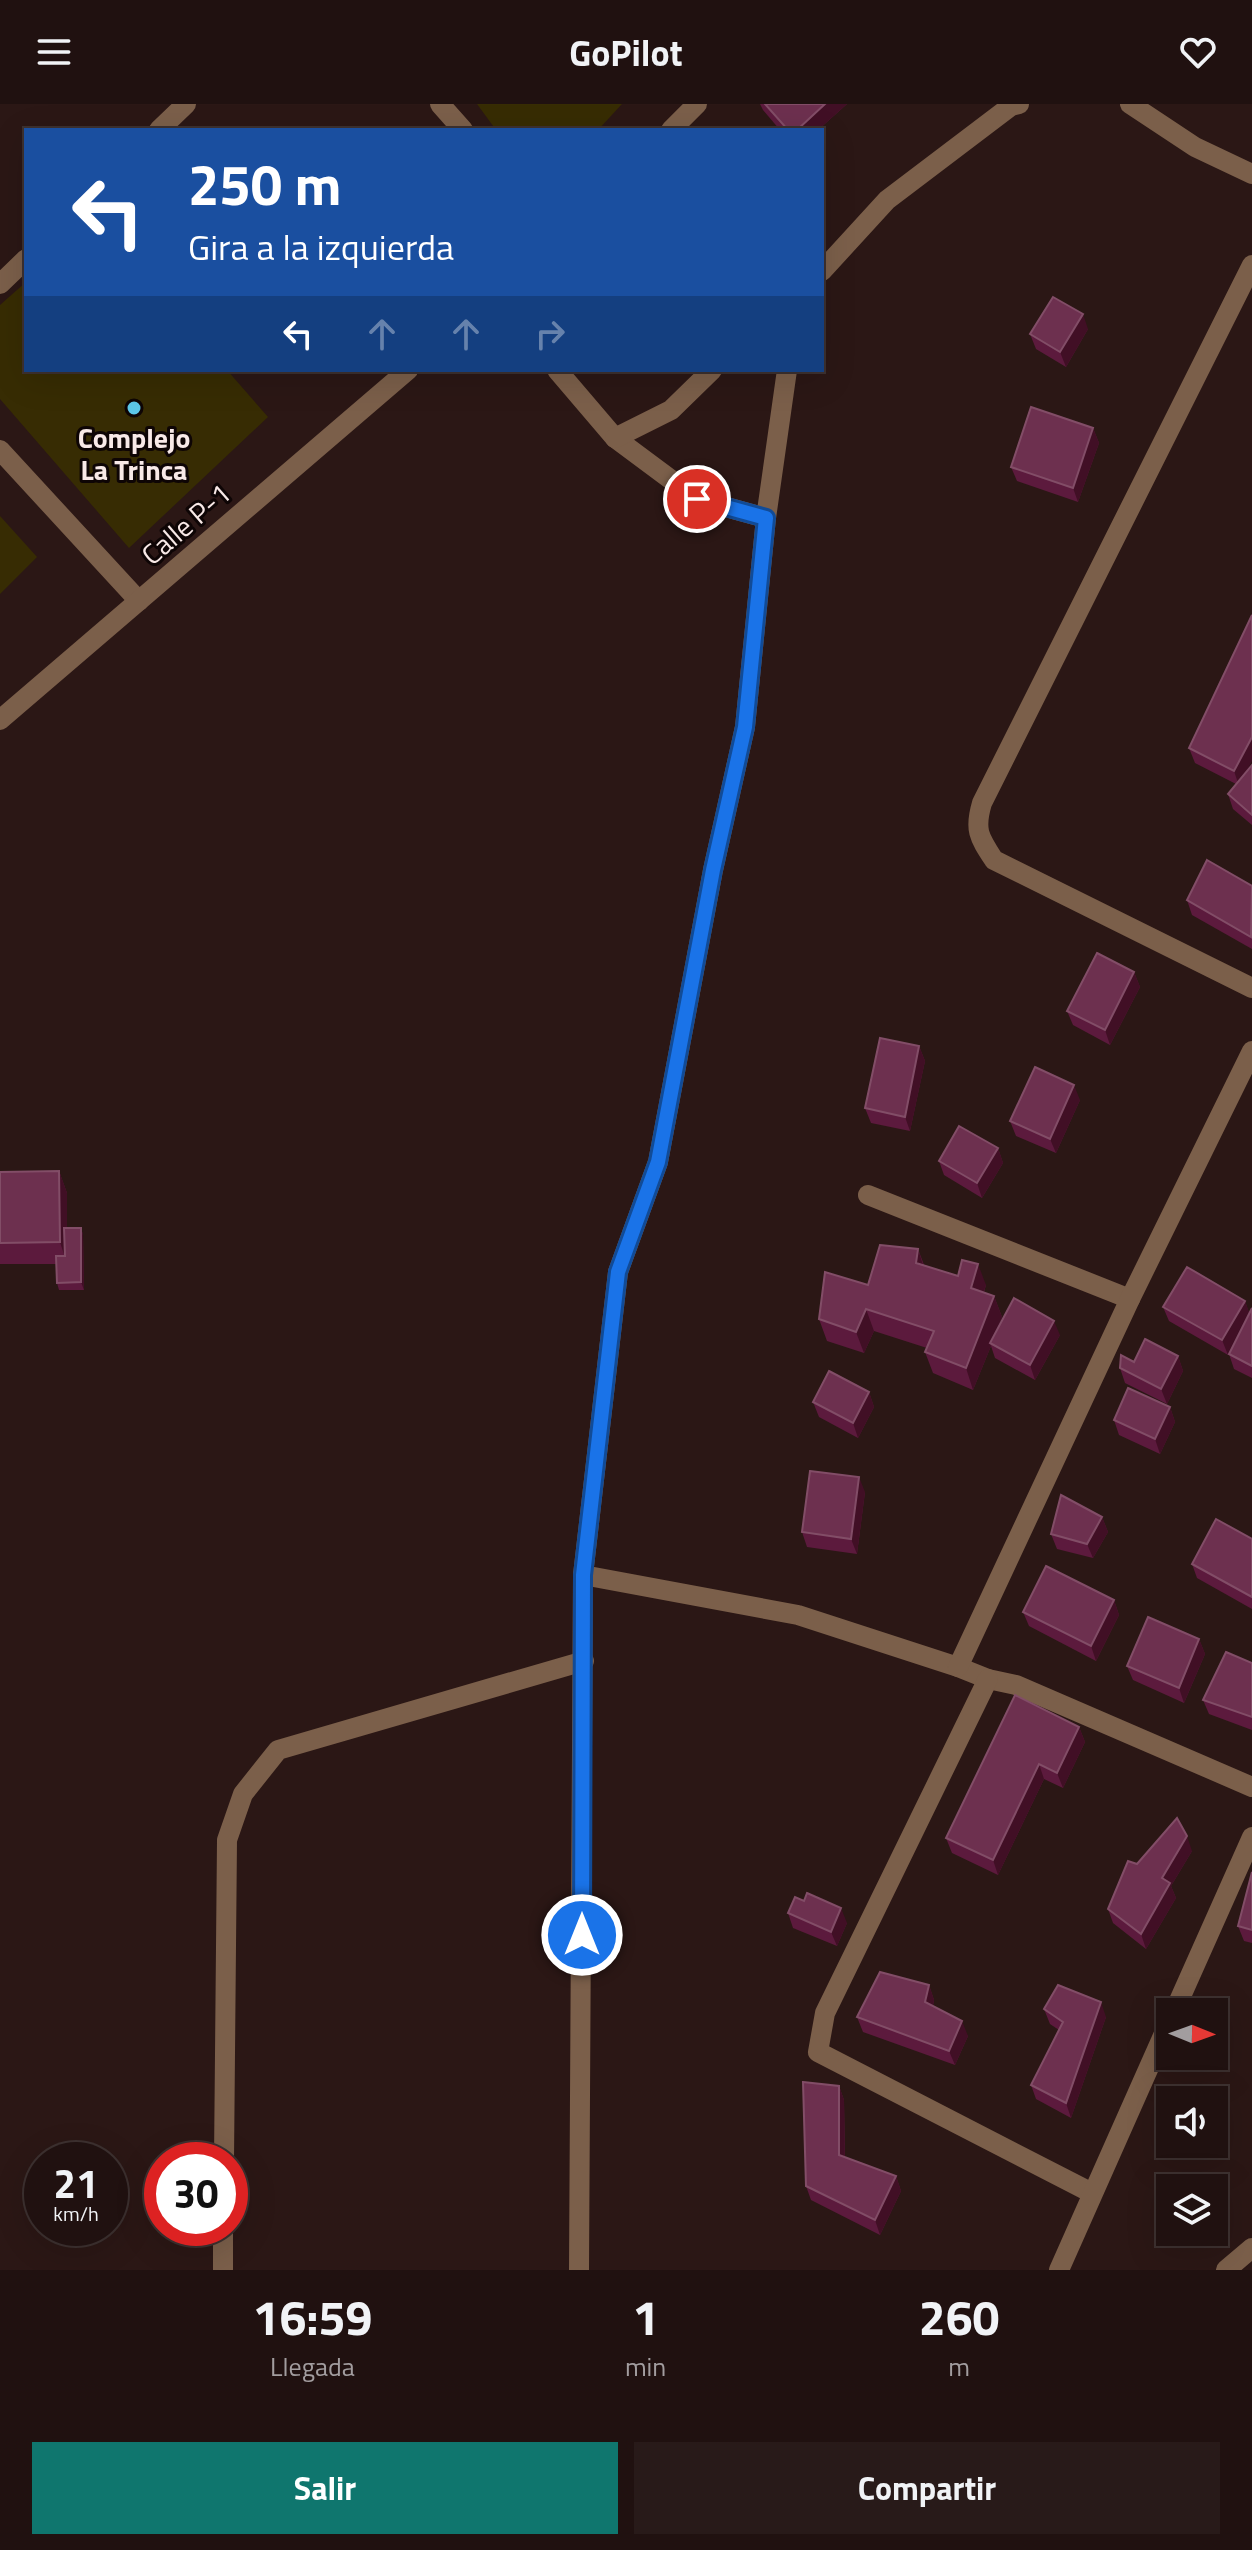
<!DOCTYPE html>
<html lang="es">
<style>
:root{--surface:#201110;--page:#281a19;--text:#f1f3f6;--muted:#a29d9f;--line:#3d3130;--accent:#0f766e}
body{margin:0;font-family:"Titillium Web",sans-serif;background:var(--page);color:var(--text);height:100vh;display:flex;flex-direction:column;font-size:30px;white-space:nowrap}
*{box-sizing:border-box;margin:0}
p{font-size:26px;color:var(--muted)}
.icon{flex:none;width:44px;height:44px;fill:none;stroke:currentColor;stroke-width:2;stroke-linecap:round;stroke-linejoin:round}
.map{position:relative;height:2166px;overflow:hidden}
.details{display:flex;flex-direction:column;background:var(--surface);flex:1}
.details>*{flex:none}
.guide{position:absolute;left:24px;top:24px;width:800px;height:244px;border-radius:0px;box-shadow:0 8px 32px #0002,0 0 0 2px var(--line);background:#1a4fa0;color:#fff;overflow:hidden}
.needle{width:52px;rotate:91deg}
.fabs{position:absolute;left:1156px;top:1894px;display:grid;gap:16px}
.fabs a{display:grid;place-items:center;width:72px;height:72px;border-radius:0px;background:var(--surface);box-shadow:0 8px 32px #0002,0 0 0 2px var(--line);font-size:40px}
.speed{position:absolute;left:24px;top:2038px;display:flex;gap:16px;font-size:40px;font-weight:700;text-align:center}
.speed>*{display:grid;place-content:center;width:104px;height:104px;border-radius:50%;background:var(--surface);box-shadow:0 8px 32px #0002,0 0 0 2px var(--line);line-height:1}
.speed small{font-size:20px;font-weight:400}
.speed .limit{border:12px solid #d22;background:#fff;color:#111}
.pin{position:absolute;display:grid;place-items:center;width:68px;height:68px;color:#fff;margin:-34px;border:4px solid #fff;border-radius:50%;box-shadow:0 2px 8px #0007}
.me{position:absolute;width:88px;margin:-44px;rotate:0deg;stroke-linejoin:round;filter:drop-shadow(0 0 6px #0008)}
.turn{display:flex;align-items:center;gap:28px;height:168px;padding:0 32px;font-size:36px}
.turn .icon{width:104px;height:104px;stroke-width:2.5}
.turn b{display:block;font-size:56px;line-height:68px}
.lanes{display:flex;align-items:center;height:76px;padding:0 32px;background:#0003;justify-content:center;gap:40px;direction:ltr}
.lanes .off{opacity:.35}
.eta{display:flex;justify-content:space-evenly;align-items:center;height:136px;text-align:center}
.eta b{font-size:48px;font-weight:700;line-height:56px}
.primary-button{display:flex;gap:16px;margin-top:auto;padding:16px 32px}
.primary-button a{flex:1;height:92px;border-radius:0px;background:var(--accent);color:#fff;font-size:32px;font-weight:700;line-height:92px;text-align:center}
.primary-button a+a{background:var(--page);color:var(--text)}
header{display:flex;justify-content:space-between;align-items:center;height:104px;padding:0 32px;background:var(--surface);font-size:36px;font-weight:700}
.map>svg:first-child{display:block}
</style>
<header><svg class="icon" aria-label="menu" viewBox="0 0 24 24"><path d="M4 6h16M4 12h16M4 18h16"/></svg>GoPilot<svg class="icon" aria-label="heart" viewBox="0 0 24 24"><path d="M12 20l-8-8c-3-5 5-10 8-4 3-6 11-1 8 4z"/></svg></header>
<div class="map">
<svg width="1252" height="2166" viewBox="0 0 1252 2166">
<rect width="100%" height="100%" fill="#2b1715"/>
<g fill="#372c03">
<path d="M477,0h145l-24,26h-102z"/>
<path d="M26,178v88h201l41,47 -139,131 -129,-149v-94z"/>
<path d="M0,412l37,41 -37,37z"/>
</g>
<g fill="none" stroke-linecap="round" stroke-linejoin="round">
<g stroke="#7b5f4a" stroke-width="20">
<path d="M440,0l23,26"/>
<path d="M1130,0l65,43 57,27"/>
<path d="M159,26l27,-26"/>
<path d="M671,26l26,-26"/>
<path d="M1252,161l-270,538c-8,27 -3,34 12,57l258,128"/>
<path d="M822,167l65,-71 124,-94 8,-2"/>
<path d="M0,180l26,-25"/>
<path d="M557,266l58,68 82,61 69,19"/>
<path d="M615,334l56,-28 41,-40"/>
<path d="M0,346l139,151"/>
<path d="M0,616l408,-350"/>
<path d="M868,1091l262,104"/>
<path d="M583,1471l215,40 160,52 30,12 28,6 236,102"/>
<path d="M958,1563l172,-368 122,-248"/>
<path d="M988,1575l-163,334 -7,39 274,141"/>
<path d="M1174,1908l78,-175"/>
<path d="M224,2056l3,-320 16,-46 35,-44 306,-89"/>
<path d="M223,2166v-42"/>
<path d="M579,2166l4,-695 35,-303 40,-110 55,-292 32,-143 21,-209 21,-148"/>
<path d="M1059,2166l111,-250"/>
<path d="M1226,2166l26,-22"/>
</g>
</g>
<g fill="#5c1a3d">
<path d="M760,0h87l-29,26h-38l-17,-20z"/>
<path d="M1088,225l-22,38 -30,-18 -6,-15z"/>
<path d="M1093,324l6,15 -21,59 -61,-21 -6,-14z"/>
<path d="M1189,644l58,24 5,-7v60l-19,-16 -5,-15 8,-10 -41,-21z"/>
<path d="M1252,782v63l-60,-34 -5,-15z"/>
<path d="M1134,868l6,15 -30,58 -37,-20 -6,-14z"/>
<path d="M919,942l6,15 -15,70 -39,-8 -6,-15z"/>
<path d="M1080,996l-24,53 -40,-17 -6,-15z"/>
<path d="M998,1044l5,15 -21,35 -38,-23 -5,-14z"/>
<path d="M59,1067l8,22v35h14l2,7 1,55h-25l-2,-7v-19h-57v-92z"/>
<path d="M918,1145l6,16 62,20 -2,7 10,4 8,21 -5,13 63,5 -25,45 -40,-22 -4,-12 -18,44 -40,-17 -8,-21 2,-4 -53,-17 -10,22 -37,-12 -8,-22z"/>
<path d="M1245,1197l4,12 3,-5v70l-18,-9 -5,-15 6,-12 -7,13 -59,-34 -6,-14z"/>
<path d="M1178,1252l5,15 -16,33 -42,-21 -5,-15 14,-6z"/>
<path d="M869,1288l5,15 -16,31 -39,-21 -6,-15z"/>
<path d="M1170,1303l5,15 -15,32 -41,-19 -5,-15z"/>
<path d="M865,1388l-8,62 -50,-7 -5,-15z"/>
<path d="M1102,1413l6,15 -15,26 -36,-9 -6,-15z"/>
<path d="M1252,1435v70l-55,-31 -5,-14z"/>
<path d="M1114,1496l5,15 -23,46 -67,-35 -6,-14z"/>
<path d="M1199,1535l6,15 -21,49 -51,-23 -6,-14z"/>
<path d="M1252,1559v67l-43,-16 -6,-14z"/>
<path d="M1079,1623l6,15 -22,46 -19,-9 -46,96 -46,-22 -6,-15z"/>
<path d="M1192,1747l-21,35 5,12 -30,51 -33,-26 -5,-14 29,-45z"/>
<path d="M1252,1768v71l-8,-2 -6,-15z"/>
<path d="M788,1809l59,10 -10,23 -44,-18z"/>
<path d="M929,1881l5,15 -1,6 35,30 -13,29 -92,-33 -6,-15z"/>
<path d="M1044,1905l62,8 -35,101 -35,-19 -5,-14 28,-55 -9,-6z"/>
<path d="M839,1982l5,14 1,57 51,19 5,15 -21,44 -69,-35 -5,-14z"/>
</g>
<g fill="#410f25">
<path d="M825,0h22l-29,26h-21z"/>
<path d="M1083,210l5,15 -22,38 -6,-15z"/>
<path d="M1093,324l6,15 -21,59 -5,-14z"/>
<path d="M1252,633v24l-13,25 -5,-15z"/>
<path d="M1134,868l6,15 -30,58 -5,-15z"/>
<path d="M919,942l6,15 -15,70 -5,-14z"/>
<path d="M1074,981l6,15 -24,53 -6,-14z"/>
<path d="M998,1044l5,15 -21,35 -5,-15z"/>
<path d="M59,1067l8,22v71l-7,-22z"/>
<path d="M81,1124l2,7 1,55 -3,-8z"/>
<path d="M918,1145l7,22 -9,-8z"/>
<path d="M978,1160l8,21 -8,24 -7,-21z"/>
<path d="M994,1192l8,21 -11,27 -1,-1 1,3 -18,44 -7,-22z"/>
<path d="M1245,1197l5,14 -22,40 -6,-15z"/>
<path d="M866,1205l8,22 -10,22 -8,-21z"/>
<path d="M1054,1217l6,14 -25,45 -5,-15z"/>
<path d="M1178,1252l5,15 -16,33 -6,-15z"/>
<path d="M869,1288l5,15 -16,31 -5,-15z"/>
<path d="M1170,1303l5,15 -15,32 -5,-15z"/>
<path d="M859,1373l6,15 -8,62 -6,-15z"/>
<path d="M1102,1413l6,15 -15,26 -6,-14z"/>
<path d="M1114,1496l5,15 -23,46 -5,-15z"/>
<path d="M1199,1535l6,15 -21,49 -5,-15z"/>
<path d="M1079,1623l6,15 -22,46 -6,-15z"/>
<path d="M1039,1660l5,15 -46,96 -5,-15z"/>
<path d="M1187,1732l5,15 -21,35 5,12 -30,51 -5,-15 21,-56z"/>
<path d="M841,1804l6,15 -10,23 -6,-14z"/>
<path d="M929,1881l5,15 -3,17 -6,-15z"/>
<path d="M1101,1898l5,15 -35,101 -5,-15z"/>
<path d="M962,1917l6,15 -13,29 -6,-14z"/>
<path d="M839,1982l5,14 1,70 -6,-15z"/>
<path d="M896,2072l5,15 -21,44 -5,-15z"/>
</g>
<g fill="#6d304f" stroke="#824d67" stroke-width="2">
<path d="M765,0h60l-28,26h-9z"/>
<path d="M1053,193l30,17 -23,38 -30,-18z"/>
<path d="M1031,303l62,21 -20,60 -62,-21z"/>
<path d="M1252,511v122l-18,34 -45,-23z"/>
<path d="M1252,661v50l-24,-21z"/>
<path d="M1207,756l45,26 -1,51 -64,-37z"/>
<path d="M1097,849l37,19 -29,58 -38,-19z"/>
<path d="M880,934l39,8 -14,71 -40,-9z"/>
<path d="M1035,963l39,18 -24,54 -40,-18z"/>
<path d="M959,1022l39,22 -21,35 -38,-22z"/>
<path d="M59,1067l1,71 -60,1v-71z"/>
<path d="M64,1124h17v54l-24,1 -1,-27h9z"/>
<path d="M880,1141l38,4 -2,14 42,13 4,-16 16,4 -7,24 23,8 -28,72 -41,-16 9,-21 -68,-22 -10,23 -37,-13 6,-47 43,13z"/>
<path d="M1187,1163l58,34 -23,39 -59,-33z"/>
<path d="M1014,1194l40,23 -24,44 -40,-22z"/>
<path d="M1252,1204v58l-23,-12z"/>
<path d="M1145,1235l33,17 -17,33 -41,-21 1,-13 13,7z"/>
<path d="M829,1267l40,21 -16,31 -40,-21z"/>
<path d="M1128,1284l42,19 -15,32 -41,-19z"/>
<path d="M810,1367l49,6 -8,62 -49,-7z"/>
<path d="M1061,1391l41,22 -15,27 -36,-10z"/>
<path d="M1216,1415l36,20v58l-60,-33z"/>
<path d="M1046,1462l68,34 -23,46 -68,-34z"/>
<path d="M1148,1513l51,22 -20,49 -52,-22z"/>
<path d="M1226,1548l26,11v54l-49,-17z"/>
<path d="M1015,1591l64,32 -22,46 -18,-9 -46,96 -47,-22z"/>
<path d="M1177,1714l10,18 -25,42 8,5 -29,51 -33,-25 20,-48 9,3z"/>
<path d="M1252,1768v58l-14,-4z"/>
<path d="M807,1789l34,15 -10,24 -43,-19 7,-16 9,4z"/>
<path d="M880,1868l49,13 -4,17 37,19 -13,30 -92,-34z"/>
<path d="M1058,1881l43,17 -35,101 -35,-18 32,-63 -19,-13z"/>
<path d="M803,1978l36,4v69l57,21 -21,44 -69,-34z"/>
</g>
<g fill="none" stroke-linecap="round" stroke-linejoin="round">
<defs>
<path id="route" d="M582,1831l1,-360 35,-303 40,-110 55,-292 32,-143 21,-209 -69,-19"/>
</defs>
<use href="#route" stroke="#114b97" stroke-width="20"/>
<use href="#route" stroke="#1a73e8" stroke-width="14"/>
</g>
<circle fill="#5cc7e8" stroke="#0e0505" stroke-width="3" cx="134" cy="304" r="8"/>
<g text-anchor="middle" stroke-width="6" stroke-linejoin="round" paint-order="stroke">
<g font-size="28" font-weight="bold" fill="#f8e9e7" stroke="#0e0505">
<text x="134" y="344">Complejo<tspan x="134" dy="32">La Trinca</tspan></text>
</g>
<g font-size="28" fill="#f8e9e7" stroke="#0e0505">
<text transform="translate(186 420) rotate(-41)" y="10">Calle P-1</text>
</g>
</g>
</svg>
<div class="fabs">
<a><svg class="needle" viewBox="-14 -14 28 28"><path d="M0-13l5 13h-10z" fill="#e53935"/><path d="M0 13l5-13h-10z" fill="#a29d9f"/></svg></a>
<a><svg class="icon" aria-label="sound" viewBox="0 0 24 24"><path d="M4 9h4l5-4v14l-5-4H4zM17 9q2 3 0 6"/></svg></a>
<a><svg class="icon" aria-label="layers" viewBox="0 0 24 24"><path d="M12 4l9 5-9 5-9-5zM3 14l9 5 9-5"/></svg></a>
</div>
<div class="speed"><div>21<small>km/h</small></div><div class="limit">30</div></div>
<div class="pin" style="left:697px;top:395px;background:#d93025"><svg class="icon" aria-label="arrive" viewBox="0 0 24 24"><path d="M6 21V4h12l-3 4 3 4H6"/></svg></div>
<svg class="me" style="left:582px;top:1831px" viewBox="-20 -20 40 40"><circle r="17" fill="#1a73e8" stroke="#fff" stroke-width="3"/><path d="M0-11L8 9 0 5-8 9z" fill="#fff"/></svg>
<div class="guide">
<div class="turn"><svg class="icon" aria-label="left" viewBox="0 0 24 24"><path d="M17 20v-9H6M10 6l-5 5 5 5"/></svg><div><b>250 m</b>Gira a la izquierda</div></div>
<div class="lanes"><svg class="icon" aria-label="left" viewBox="0 0 24 24"><path d="M17 20v-9H6M10 6l-5 5 5 5"/></svg><svg class="icon off" aria-label="ahead" viewBox="0 0 24 24"><path d="M12 20V5M6 11l6-6 6 6"/></svg><svg class="icon off" aria-label="ahead" viewBox="0 0 24 24"><path d="M12 20V5M6 11l6-6 6 6"/></svg><svg class="icon off" aria-label="right" viewBox="0 0 24 24"><path d="M7 20v-9h11M14 6l5 5-5 5"/></svg></div>
</div>
</div>
<section class="details">
<div class="eta">
<div><b>16:59</b><p>Llegada</p></div>
<div><b>1</b><p>min</p></div>
<div><b>260</b><p>m</p></div>
</div>
<div class="primary-button"><a>Salir</a><a>Compartir</a></div>
</section>
